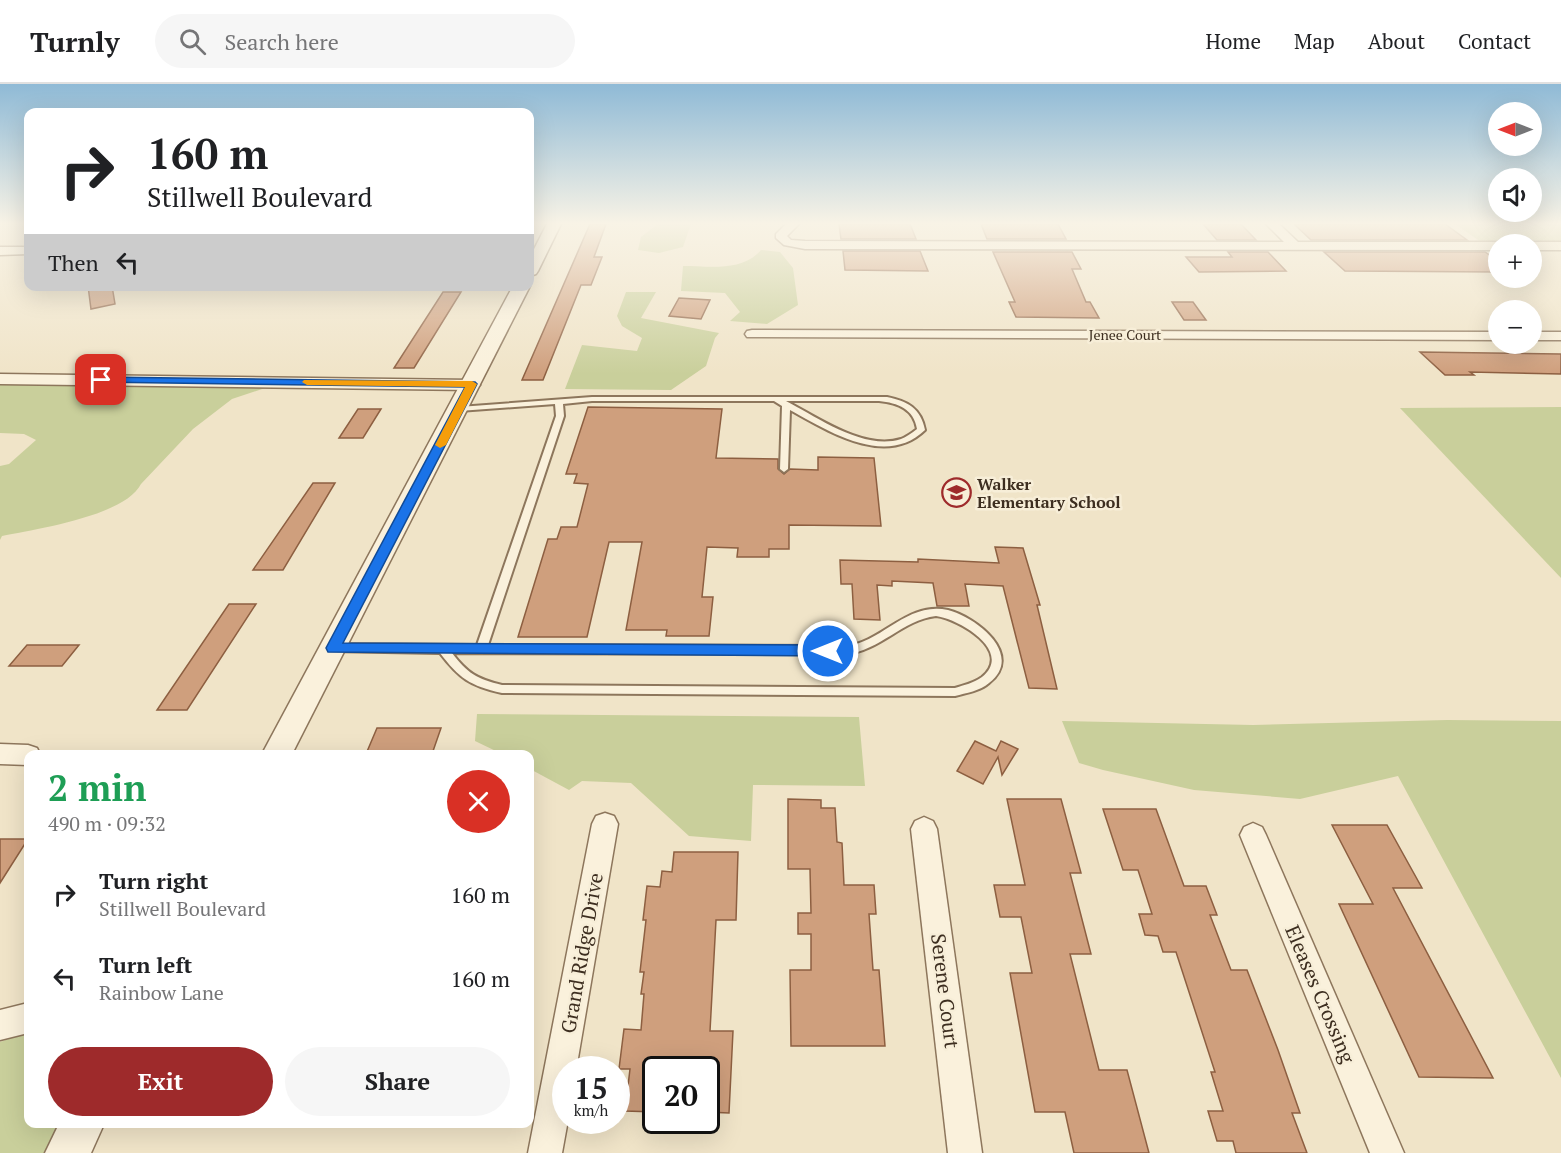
<!DOCTYPE html>
<meta charset="utf-8">
<style>
:root{--surface:#fff;--page:#f6f6f6;--text:#202124;--muted:#757577;--line:#e0e0e0;--accent:#9e2a2b}
body{margin:0;font-family:"PT Serif",serif;background:var(--page);color:var(--text);height:100vh;display:flex;flex-direction:column;font-size:22px;white-space:nowrap}
*{box-sizing:border-box;margin:0}
p{font-size:20px;color:var(--muted)}
.icon{flex:none;width:33px;height:33px;fill:none;stroke:currentColor;stroke-width:2;stroke-linecap:round;stroke-linejoin:round}
.map{position:relative;flex:1;overflow:hidden}
.panel{position:absolute;left:24px;top:666px;width:510px;height:378px;display:flex;flex-direction:column;background:var(--surface);border-radius:12px;box-shadow:0 6px 24px #0002}
.panel>*{flex:none}
.banner{position:absolute;left:24px;top:24px;width:510px;height:183px;border-radius:12px;box-shadow:0 6px 24px #0002;background:#fff;color:var(--text);overflow:hidden}
.needle{width:39px;rotate:270deg}
.controls{position:absolute;left:1488px;top:18px;display:grid;gap:12px}
.controls a{display:grid;place-items:center;width:54px;height:54px;border-radius:50%;background:var(--surface);box-shadow:0 6px 24px #0002;font-size:30px}
.speed{position:absolute;left:552px;top:972px;display:flex;gap:12px;font-size:30px;font-weight:700;text-align:center}
.speed>*{display:grid;place-content:center;width:78px;height:78px;border-radius:50%;background:var(--surface);box-shadow:0 6px 24px #0002;line-height:1}
.speed small{font-size:15px;font-weight:400}
.speed .limit{border:3px solid #111;border-radius:9px;background:#fff;color:#111}
.pin{position:absolute;display:grid;place-items:center;width:51px;height:51px;color:#fff;margin:-26px;border-radius:12px;box-shadow:0 3px 9px #0006}
.me{position:absolute;width:66px;margin:-33px;rotate:270deg;stroke-linejoin:round;filter:drop-shadow(0 0 4px #0008)}
.turn{display:flex;align-items:center;gap:21px;height:126px;padding:0 24px;font-size:27px}
.turn .icon{width:78px;height:78px;stroke-width:2.5}
.turn b{display:block;font-size:42px;line-height:51px}
.then{display:flex;align-items:center;height:57px;padding:0 24px;background:#0003;gap:12px;font-size:22px}
.round{display:grid;place-items:center;flex:none;width:63px;height:63px;border-radius:32px;background:var(--page)}
.head{display:flex;align-items:center;justify-content:space-between;height:102px;padding:0 24px}
h1{font-size:36px;font-weight:700;line-height:45px;color:#1e9e55}
.primary-button{display:flex;gap:12px;margin-top:auto;padding:12px 24px}
.primary-button a{flex:1;height:69px;border-radius:36px;background:var(--accent);color:#fff;font-size:24px;font-weight:700;line-height:69px;text-align:center}
.primary-button a+a{background:var(--page);color:var(--text)}
ul{padding:0;list-style:none}
li{display:flex;align-items:center;gap:18px;height:84px;padding:0 24px}
li div{flex:1}
li b{display:block;font-size:22px}
li em{font-style:normal}
header{display:flex;align-items:center;gap:36px;box-sizing:border-box;height:84px;padding:0 30px;background:var(--surface);border-bottom:2px solid var(--line)}
header strong{font-size:28px}
nav{display:flex;gap:33px;margin-inline-start:auto;font-size:21px}
.search{width:420px;height:54px;background:var(--page);display:flex;align-items:center;gap:15px;box-sizing:border-box;padding:0 21px;border-radius:33px;color:var(--muted);font-size:22px}
.map>svg:first-child{display:block}
</style>
<header>
<strong>Turnly</strong>
<div class="search"><svg class="icon" aria-label="search" viewBox="0 0 24 24"><circle cx="10" cy="10" r="6"/><path d="M15 15l6 6"/></svg>Search here</div>
<nav><a>Home</a><a>Map</a><a>About</a><a>Contact</a></nav>
</header>
<div class="map">
<svg width="1561" height="1069" viewBox="0 0 1561 1069">
<rect width="100%" height="100%" fill="#f0e4c8"/>
<g fill="#c9cf9b">
<path d="M658,140h33l-8,23 -24,6 -21,-3 3,-13z"/>
<path d="M1455,140h106v19l-80,-1z"/>
<path d="M761,166l19,2 13,16 5,37 -31,19 -37,-3 10,-9 -15,-19 -44,-2 2,-25c27,0 59,6 78,-16z"/>
<path d="M626,208h30l-15,26 78,15 -4,5 -9,28 -35,24 -106,-1 17,-44 55,6 5,-13 -20,-12 -5,-10z"/>
<path d="M0,299l271,3 -39,13 -39,30 -52,55c-16,32 -105,45 -139,52l-2,4v-74l9,-2 27,-24 -12,-6 -24,-1z"/>
<path d="M1561,323v171l-161,-170z"/>
<path d="M477,630l382,3 6,69 -112,-1 -2,56 -62,-5 -58,-53 -49,-2 -13,9 -39,-21v-15h-28l-27,-13z"/>
<path d="M1447,636l114,1v357l-163,-302 -98,23 -106,-9 -91,-20 -24,-7 -17,-42 191,4z"/>
<path d="M28,948v92h36l-16,29h-48v-111z"/>
</g>
<g fill="#cf9f7d" stroke="#8d5f41" stroke-width="1.5">
<path d="M590,140h16l-12,33h8l-11,28h-10l-38,95h-21z"/>
<path d="M839,140h71l6,15h-75z"/>
<path d="M981,140h77l8,15h-79z"/>
<path d="M1203,140h38l15,16h-39z"/>
<path d="M1294,140h151l22,16h-156z"/>
<path d="M843,167h77l8,20 -83,-1z"/>
<path d="M993,168h79l9,17h-9l14,33h4l9,16 -83,-1 -7,-15h6z"/>
<path d="M1228,168h40l18,19 -87,1 -13,-15h46z"/>
<path d="M1324,168h161l13,9v11l-153,-1z"/>
<path d="M88,202h24l3,18 -24,5z"/>
<path d="M443,208h18l-47,76h-20z"/>
<path d="M679,214l31,2 -9,19 -32,-3z"/>
<path d="M1172,218h21l13,18h-22z"/>
<path d="M1420,268l141,2v20l-91,-2 4,3h-29z"/>
<path d="M588,323l134,2 -6,49 62,1v10l6,5 6,-5 28,1v-13l56,1 7,68 -92,-1v24h-20v8h-32l1,-9 -31,-1 -5,50h11l-4,39h-43l1,-6h-41l16,-88h-33l-22,95h-69l30,-98h9l4,-12h16l11,-43 -14,-1 3,-9h-11z"/>
<path d="M358,325h23l-18,29h-24z"/>
<path d="M313,399h22l-52,87h-30z"/>
<path d="M995,463l28,1 17,57h-3l20,84 -28,-1 -26,-102 -38,-2 4,22h-32l-4,-23 -41,-2v5l-15,-1 3,35 -26,-1 -2,-35h-11l-1,-24 78,2v-3l81,4z"/>
<path d="M229,520h27l-69,106h-30z"/>
<path d="M27,561h52l-17,21h-53z"/>
<path d="M377,644h64l-9,26h-66z"/>
<path d="M975,657l21,10 5,-10 17,8 -16,26 -4,-18 -15,27 -26,-13z"/>
<path d="M788,715l33,1v8h14l2,34 5,1 2,42h30l2,29h-7l4,56h6l6,76h-94l-1,-76h21v-36h-13v-21h13l-1,-44h-22z"/>
<path d="M1007,715h54l20,74h-11l21,81h-21l29,116h28l22,83h-75l-9,-41h-30l-25,-139h22l-11,-56h-21l-6,-32h31z"/>
<path d="M1103,725h53l28,77h22l11,29h-7l21,55h16l31,80 22,63h-8l15,40h-71l-3,-12h-16l-9,-30h15l-12,-39h4l-39,-120h-13l-5,-16 -13,-1 -6,-21h13l-14,-44h-15z"/>
<path d="M1332,741h55l35,63h-29l100,190 -74,-1 -80,-173h34z"/>
<path d="M0,755h28l-28,44z"/>
<path d="M674,768h64l-2,68h-20l-6,111h23l-4,82 -23,-1v-42h-50v42l-31,-1 5,-42h-11l5,-40 17,1 3,-36h-3l3,-22h-4l6,-52h-3l4,-34 13,1 2,-16 10,1z"/>
</g>
<g fill="none" stroke-linecap="round" stroke-linejoin="round">
<defs>
<path id="service" d="M592,313h295c20,4 34,11 38,33 -39,38 -97,1 -135,-20l-2,59 -4,3 -4,-3 2,-63 -8,-5h-182l-29,3 1,12 -76,229 358,1c37,-4 61,-45 102,-36 28,7 77,45 41,73 -9,8 -23,10 -34,13l-453,-3c-32,-7 -43,-15 -62,-40l-110,-2 -1,-3 1,-3 4,-1 143,1 79,-229 -1,-12 -96,7 -4,-2 4,-2zM786,317h93c19,2 35,8 38,28 -5,4 -11,8 -16,10 -37,12 -84,-22 -115,-38zM936,532c23,3 78,35 46,61 -8,6 -18,8 -27,11l-453,-3c-25,-6 -35,-12 -50,-32l394,1c34,-3 56,-34 90,-38z"/>
<g id="minor">
<path d="M786,140h13l-12,12 4,4 14,1 479,1 -18,-18h13l19,18h200l5,2h-5v6l-693,-1 -21,-4 -8,-7v-4z"/>
<path d="M1532,158h29v8h-29v-6h-5z"/>
<path d="M0,163h28v7l-28,1z"/>
<path d="M752,246l746,2v8l-751,-3 -2,-3 2,-3z"/>
<rect x="1532" y="248" width="29" height="8"/>
<path d="M0,290l472,6 8,5 -8,5 -472,-6z"/>
<path d="M0,660l28,1 9,3 3,6h-12v11l-28,-1z"/>
<path d="M605,729l9,3 4,8 -42,246h-10v50h2l-6,33h-34l64,-329 4,-8z"/>
<path d="M924,733l9,4 4,8 45,324h-34l-37,-324 4,-8z"/>
<path d="M1253,739l9,4 4,8 138,318h-34l-130,-318 4,-8z"/>
<path d="M28,919v30l-28,7v-30z"/>
</g>
<g id="tertiary">
<path d="M547,140h14l-23,47 -2,3 -6,2v-19z"/>
<path d="M530,201v1l-238,468h-30l251,-468z"/>
<path d="M59,1040h45l-13,29h-46z"/>
</g>
</defs>
<use href="#service" stroke="#8d765c" stroke-width="4"/>
<use href="#minor" stroke="#8d765c" stroke-width="3"/>
<use href="#tertiary" stroke="#8d765c" stroke-width="3"/>
<use href="#service" fill="#faf1dc" fill-rule="evenodd"/>
<use href="#minor" fill="#faf1dc" fill-rule="evenodd"/>
<use href="#tertiary" fill="#faf1dc" fill-rule="evenodd"/>
</g>
<linearGradient id="sky" x2="0" y2="1"><stop stop-color="#8fbad6"/><stop offset="0.48" stop-color="#f8f3e6"/><stop offset="1" stop-color="#f8f3e6" stop-opacity="0"/></linearGradient>
<rect width="1561" height="290" fill="url(#sky)"/>
<path fill="#1a73e8" stroke="#114b97" stroke-width="1.5" d="M101,293l374,5 2,2 -134,259 485,2 7,6 -7,5 -500,-4 -2,-4 139,-261 -368,-5v-4z"/>
<path fill="#f59e0b" d="M304,296l168,1 5,3 -31,61 -6,3 -5,-3 30,-58 -158,-2 -5,-3z"/>
<defs>
<symbol id="school-ring" viewBox="-11 -11 22 22"><circle r="9.5" fill="#f7eed8" stroke="#9e2a2b" stroke-width="1.5"/><path d="M0-5L7-2L0 1L-7-2ZM-4 1L0 2.5L4 1V4Q0 6-4 4Z" fill="#9e2a2b"/></symbol>
</defs>
<g fill-rule="evenodd">
<use href="#school-ring" x="940" y="392" width="33" height="33"/>
</g>
<g text-anchor="middle" stroke-width="5" stroke-linejoin="round" paint-order="stroke">
<g font-size="14" fill="#3d2e20" stroke="#f7eed8">
<text x="1125" y="256">Jenee Court</text>
</g>
<g font-size="16" font-weight="bold" fill="#3d2e20" stroke="#f7eed8" text-anchor="start">
<text x="977" y="406">Walker<tspan x="977" dy="18">Elementary School</tspan></text>
</g>
<g font-size="20" fill="#3d2e20" stroke="#f7eed8">
<text transform="translate(582 869) rotate(-80)" y="7">Grand Ridge Drive</text>
<text transform="translate(945 907) rotate(83)" y="7">Serene Court</text>
<text transform="translate(1320 910) rotate(67)" y="7">Eleases Crossing</text>
</g>
</g>
</svg>
<div class="controls">
<a><svg class="needle" viewBox="-14 -14 28 28"><path d="M0-13l5 13h-10z" fill="#e53935"/><path d="M0 13l5-13h-10z" fill="#757577"/></svg></a>
<a><svg class="icon" aria-label="sound" viewBox="0 0 24 24"><path d="M4 9h4l5-4v14l-5-4H4zM17 9q2 3 0 6"/></svg></a>
<a>+</a>
<a>−</a>
</div>
<div class="speed"><div>15<small>km/h</small></div><div class="limit">20</div></div>
<div class="pin" style="left:101px;top:296px;background:#d93025"><svg class="icon" aria-label="arrive" viewBox="0 0 24 24"><path d="M6 21V4h12l-3 4 3 4H6"/></svg></div>
<svg class="me" style="left:828px;top:567px" viewBox="-20 -20 40 40"><circle r="17" fill="#1a73e8" stroke="#fff" stroke-width="3"/><path d="M0-11L8 9 0 5-8 9z" fill="#fff"/></svg>
<div class="banner">
<div class="turn"><svg class="icon" aria-label="right" viewBox="0 0 24 24"><path d="M7 20v-9h11M14 6l5 5-5 5"/></svg><div><b>160 m</b>Stillwell Boulevard</div></div>
<div class="then">Then<svg class="icon" aria-label="left" viewBox="0 0 24 24"><path d="M17 20v-9H6M10 6l-5 5 5 5"/></svg></div>
</div>
<section class="panel">
<div class="head"><div><h1>2 min</h1><p>490 m · 09:32</p></div><a class="round" style="background:#d93025;color:#fff"><svg class="icon" aria-label="close" viewBox="0 0 24 24"><path d="M6 6l12 12M18 6L6 18"/></svg></a></div>
<ul>
<li><svg class="icon" aria-label="right" viewBox="0 0 24 24"><path d="M7 20v-9h11M14 6l5 5-5 5"/></svg><div><b>Turn right</b><p>Stillwell Boulevard</p></div><em>160 m</em></li>
<li><svg class="icon" aria-label="left" viewBox="0 0 24 24"><path d="M17 20v-9H6M10 6l-5 5 5 5"/></svg><div><b>Turn left</b><p>Rainbow Lane</p></div><em>160 m</em></li>
</ul>
<div class="primary-button"><a>Exit</a><a>Share</a></div>
</section>
</div>
